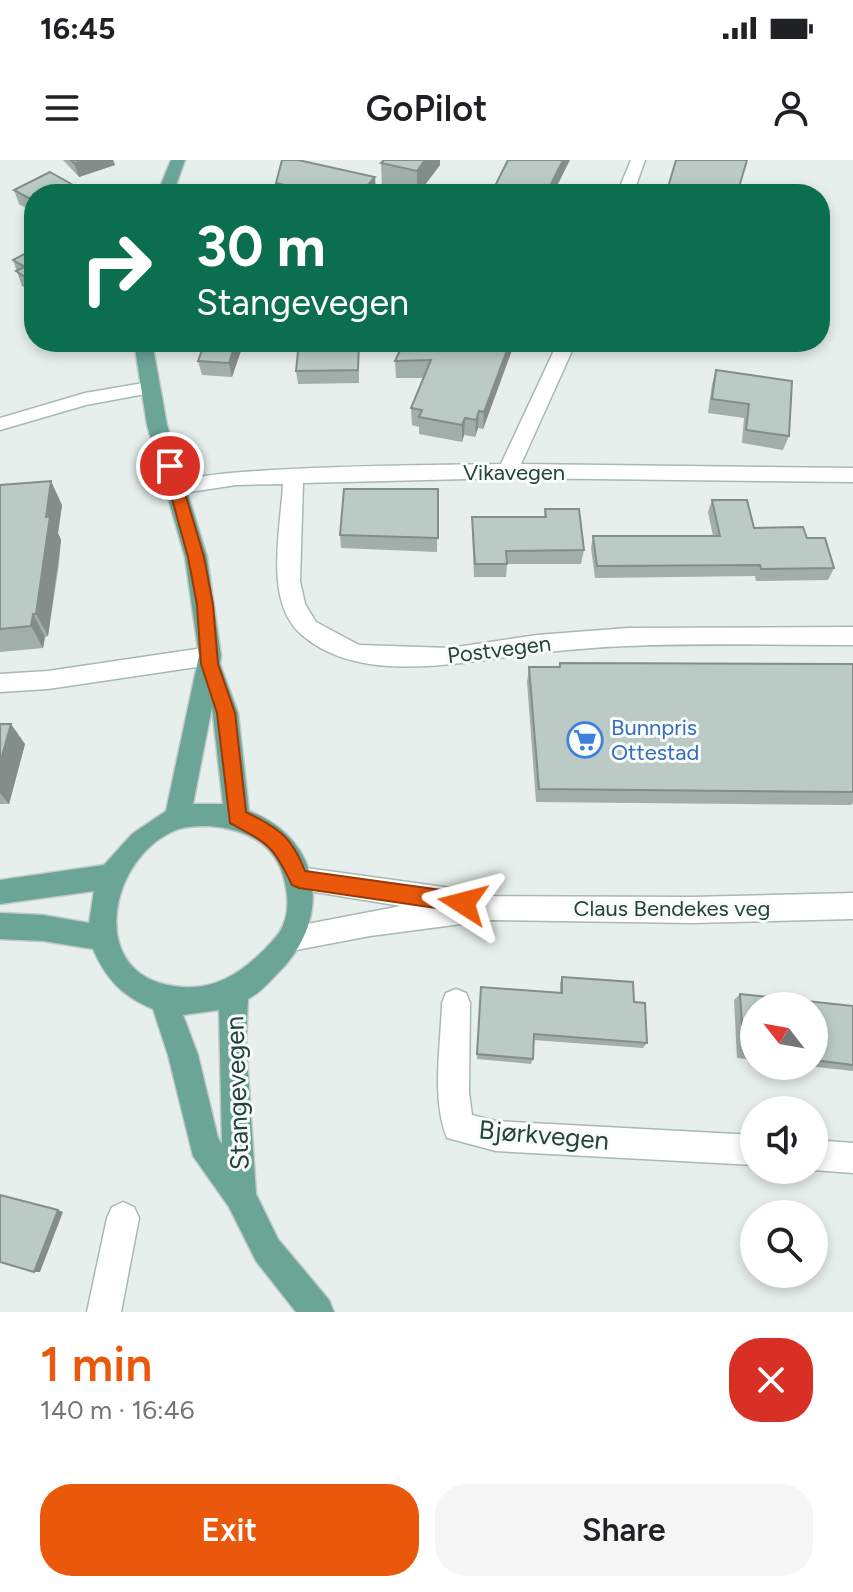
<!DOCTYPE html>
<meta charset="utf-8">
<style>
:root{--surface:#fff;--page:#f6f6f6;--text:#202124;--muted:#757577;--accent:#ea580c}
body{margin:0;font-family:Figtree,sans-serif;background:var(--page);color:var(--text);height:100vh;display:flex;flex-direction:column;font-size:30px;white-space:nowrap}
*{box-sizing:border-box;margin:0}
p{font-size:26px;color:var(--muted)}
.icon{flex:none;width:44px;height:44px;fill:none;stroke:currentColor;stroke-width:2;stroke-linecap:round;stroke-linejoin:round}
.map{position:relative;height:1152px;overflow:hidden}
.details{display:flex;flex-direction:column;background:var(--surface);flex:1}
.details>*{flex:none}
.hud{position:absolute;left:24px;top:24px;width:806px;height:168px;border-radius:32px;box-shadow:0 4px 12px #0003;background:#0b6e4f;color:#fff;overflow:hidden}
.needle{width:52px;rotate:301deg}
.buttons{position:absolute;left:740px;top:832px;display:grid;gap:16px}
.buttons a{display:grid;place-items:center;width:88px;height:88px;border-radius:50%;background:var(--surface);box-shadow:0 4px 12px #0003;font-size:40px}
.pin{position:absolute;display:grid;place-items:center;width:68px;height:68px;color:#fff;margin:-34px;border:4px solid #fff;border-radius:50%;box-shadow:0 2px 8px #0007}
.me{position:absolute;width:88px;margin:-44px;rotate:279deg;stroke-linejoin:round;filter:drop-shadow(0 0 6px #0008)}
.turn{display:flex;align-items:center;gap:28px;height:168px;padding:0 40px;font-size:36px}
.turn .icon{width:104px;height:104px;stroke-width:2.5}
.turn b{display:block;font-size:56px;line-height:68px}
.round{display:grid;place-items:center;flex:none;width:84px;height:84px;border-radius:32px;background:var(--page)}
.overview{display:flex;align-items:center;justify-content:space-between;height:136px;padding:0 40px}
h1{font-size:48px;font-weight:600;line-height:60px;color:var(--accent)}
.primary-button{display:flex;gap:16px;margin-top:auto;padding:16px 40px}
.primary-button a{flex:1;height:92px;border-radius:32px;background:var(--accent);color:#fff;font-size:32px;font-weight:600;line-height:92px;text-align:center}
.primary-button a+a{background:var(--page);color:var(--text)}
.status{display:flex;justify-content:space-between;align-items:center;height:56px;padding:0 40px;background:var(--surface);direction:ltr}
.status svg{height:22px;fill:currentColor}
header{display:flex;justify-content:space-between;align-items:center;height:104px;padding:0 40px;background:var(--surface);font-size:36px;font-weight:600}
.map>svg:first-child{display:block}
</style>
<div class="status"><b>16:45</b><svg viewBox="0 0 49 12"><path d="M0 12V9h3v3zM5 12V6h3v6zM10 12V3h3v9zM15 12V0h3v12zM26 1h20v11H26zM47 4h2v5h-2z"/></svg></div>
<header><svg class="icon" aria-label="menu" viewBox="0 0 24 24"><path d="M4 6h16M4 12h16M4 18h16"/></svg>GoPilot<svg class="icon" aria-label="person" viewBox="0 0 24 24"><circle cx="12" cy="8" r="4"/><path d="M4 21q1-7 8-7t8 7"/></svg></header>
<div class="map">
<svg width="853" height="1152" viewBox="0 0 853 1152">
<rect width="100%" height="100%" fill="#e6efeb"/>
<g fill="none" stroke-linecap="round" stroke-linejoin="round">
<defs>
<g id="minor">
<path d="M631,0h14l-12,34h-16z"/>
<path d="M558,182h18l-55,122 332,4v14l-345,-4 -205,5 -3,98 5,23 11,18 43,23 91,3 87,-13 91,-7 225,-1v18c-75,0 -150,-2 -225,1 -30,1 -61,4 -91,7 -71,8 -175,34 -235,-18 -39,-33 -21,-107 -19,-151l-47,1 -59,9 -10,-7c14,-22 291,-22 334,-23z"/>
<path d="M149,222l7,2 2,4 -2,4 -70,13 -86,25v-12l85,-25z"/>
<path d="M210,487l8,3 3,6 -3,6 -8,3 -162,24 -48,3v-18l48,-3z"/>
<path d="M299,707l167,23 10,6 216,1 161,-4v26l-161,4 -200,-3 -122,16 -79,15 -10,-4 -4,-9 4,-9 120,-23 -111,-18 -4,-9 4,-9z"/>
<path d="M456,829l10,4 4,10 -1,90 3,22 24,6 258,14v30l-258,-14 -49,-13c-16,-40 -6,-93 -5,-135l4,-10z"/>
<path d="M814,980l39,3v30l-40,-3z"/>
<path d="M123,1042l11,5 5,11 -18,94h-34l20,-94 5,-11z"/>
</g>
<g id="major">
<path d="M171,0h14l-12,34h-16z"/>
<path d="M134,182h18l15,83 40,132 14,99 -1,8 18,49 11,98c76,29 83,111 27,164 -9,9 -16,18 -28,24l-2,43 10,152 22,45 51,61 5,12h-38l-40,-51 -27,-54 -36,-51 -25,-101 -15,-46c-31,-13 -47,-30 -60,-60l-50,-8 -43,-2v-26l43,2 46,8 5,-32 -94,13v-24l104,-15 28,-31 34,-23 33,-155 -14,-99 -38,-132zM212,547l11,97h-30zM209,666c37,3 68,17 76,57 3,13 4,29 -2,42 -3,9 -11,16 -18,24 -26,26 -53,43 -91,37 -90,-12 -64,-133 5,-157 9,-3 20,-3 30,-3zM219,850l3,134 -4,-6 -20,-83 -15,-40z"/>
</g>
</defs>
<use href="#minor" stroke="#a8b8b2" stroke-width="3"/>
<use href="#major" stroke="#c2cac8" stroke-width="3"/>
<use href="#minor" fill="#fff" fill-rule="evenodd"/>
<use href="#major" fill="#6aa596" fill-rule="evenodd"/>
</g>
<g fill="#a1aea9">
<path d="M63,0h50l2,5 -36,12z"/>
<path d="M381,3l59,2 -22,29h-9l-27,-6z"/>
<path d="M276,23l100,11h-98z"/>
<path d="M14,30l20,4v19l-15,-9z"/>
<path d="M34,89v45l-12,-8 -9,-26z"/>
<path d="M205,182h39l-12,35 -30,-2 -4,-14z"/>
<path d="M404,182h111l-32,87 -5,-1 -3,9 -11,-2 -2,7 -43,-8v-7l-7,-2 -1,-17 13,-30h-28l-1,-17z"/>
<path d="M359,195v28l-61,1 -2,-13z"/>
<path d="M716,210l73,66 -6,14 -41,-7 2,-25 -36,-5 4,-29z"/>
<path d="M0,325l62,20 -4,28 3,7 -2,24 -11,72 -3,1 -2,11 -43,4z"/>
<path d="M438,329l-1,63 -96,-4 -1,-13z"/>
<path d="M712,340l42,28 53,10 27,30 -6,12 -72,1 -1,-5 -160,2 -4,-30 2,-12h120l-5,-24z"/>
<path d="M545,349l39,41 -3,14h-74l-1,13h-32l-2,-46v-14h72z"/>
<path d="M853,504v139l-2,2 -315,-3 -9,-120 2,-15z"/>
<path d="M0,564l25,20 -16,60h-9z"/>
<path d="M562,817l72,25 13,41 -4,5 -110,-8v19l-2,5 -54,-5 4,-72 79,6v-10z"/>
<path d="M740,834l113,12v65l-46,-5h7v-60h-60v54l-17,-2 -3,-58z"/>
</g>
<g fill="#838d89">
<path d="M85,0h28l2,5 -36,12 -5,-14z"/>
<path d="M425,0h15v5l-22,29h-1v-23z"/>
<path d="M563,0h7l-17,34h-7z"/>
<path d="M375,17l1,17h-16z"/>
<path d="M236,182h8l-12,35 -3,-14z"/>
<path d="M510,182h5l-32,87 1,-17z"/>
<path d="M479,251l-1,17 -3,9 1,-17z"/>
<path d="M465,258l-1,17 -2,7v-17z"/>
<path d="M51,321l11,24 -4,28 3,7 -13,96 -12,-22z"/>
<path d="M33,454l12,23 -2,11 -12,-22z"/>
<path d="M11,564l14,20 -16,60 -9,-11v-30z"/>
<path d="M58,1050l5,2 -23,60h-6z"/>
</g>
<g fill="#bbcac4" stroke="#838d89" stroke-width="2">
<path d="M71,0h14l-11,3z"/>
<path d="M282,0h16l77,17 -15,17h-35l-49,-11z"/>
<path d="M384,0h41l-8,11 -36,-8z"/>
<path d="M508,0h55l-17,34h-55z"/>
<path d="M676,0h71l-10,34h-71z"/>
<path d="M50,12l39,22h-55v7l-20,-11z"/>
<path d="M34,89v34l-18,-12 9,-4 -12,-7z"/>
<path d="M205,182h31l-7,21 -31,-2z"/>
<path d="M299,182h60l-1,28 -62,1z"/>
<path d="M404,182h106l-26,70 -5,-1 -3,9 -11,-2 -3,7 -43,-8 3,-7 -11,-2 20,-48 -36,1z"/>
<path d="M716,210l76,11 -3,55 -43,-6 3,-26 -37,-5z"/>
<path d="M51,321l-5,36 4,-1 -14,98h-3l-2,12 -31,3v-144z"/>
<path d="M344,329h94v49l-98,-3z"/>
<path d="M712,340h35l7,28 49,-1 4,11h18l9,30 -73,1 -1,-4 -163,1 -4,-30h127z"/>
<path d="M545,349h34l5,41 -78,1 1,13h-32l-3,-47h74z"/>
<path d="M560,503l293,1v128l-314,-3 -10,-122h31z"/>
<path d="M0,564h11l-11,39z"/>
<path d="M562,817l71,5 1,20 11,1 2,40 -113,-9 -1,25 -56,-5 4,-67 81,6z"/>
<path d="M740,834l113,12v59l-39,-5v-54h-60v48l-10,-1z"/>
<path d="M0,1035l58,15 -24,62 -34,-10z"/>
</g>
<path fill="#ea580c" stroke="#983908" stroke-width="2" d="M170,301l7,5 27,91 9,48 5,59 17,49 11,99c33,17 45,23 59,59l158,22 7,3 3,7 -3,7 -7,2 -164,-24 -7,-3c-19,-40 -23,-41 -62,-62l-13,-110 -16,-49 -4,-59 -9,-48 -25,-91z"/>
<defs>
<symbol id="supermarket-ring" viewBox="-11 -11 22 22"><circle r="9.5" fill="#f7fbf9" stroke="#3f7fe0" stroke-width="1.5"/><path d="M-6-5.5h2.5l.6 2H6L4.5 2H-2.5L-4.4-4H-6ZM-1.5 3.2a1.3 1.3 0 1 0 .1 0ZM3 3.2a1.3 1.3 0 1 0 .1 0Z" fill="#3f7fe0"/></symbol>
</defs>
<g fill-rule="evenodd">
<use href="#supermarket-ring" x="565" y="560" width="40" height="40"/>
</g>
<g text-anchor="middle" stroke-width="6" stroke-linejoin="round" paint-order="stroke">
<g font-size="22" fill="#24423a" stroke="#f7fbf9">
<text x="514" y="320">Vikavegen</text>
<text transform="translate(499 489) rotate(-7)" y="8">Postvegen</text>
<text x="672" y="756">Claus Bendekes veg</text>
</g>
<g font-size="22" fill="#366cbe" stroke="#f7fbf9" text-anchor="start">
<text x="611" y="575">Bunnpris<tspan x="611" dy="25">Ottestad</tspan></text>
</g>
<g font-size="26" fill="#24423a" stroke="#f7fbf9">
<text transform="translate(237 933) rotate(-92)" y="9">Stangevegen</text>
<text transform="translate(544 975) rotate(5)" y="9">Bjørkvegen</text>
</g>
</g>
</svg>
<div class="buttons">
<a><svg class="needle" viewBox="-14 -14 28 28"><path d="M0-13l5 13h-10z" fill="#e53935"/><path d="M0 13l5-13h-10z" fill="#757577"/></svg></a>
<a><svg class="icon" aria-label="sound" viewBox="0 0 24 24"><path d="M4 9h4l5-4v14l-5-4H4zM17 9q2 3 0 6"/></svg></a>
<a><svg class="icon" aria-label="search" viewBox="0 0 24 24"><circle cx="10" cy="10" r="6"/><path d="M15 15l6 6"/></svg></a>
</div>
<div class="pin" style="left:170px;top:306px;background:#d93025"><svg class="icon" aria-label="arrive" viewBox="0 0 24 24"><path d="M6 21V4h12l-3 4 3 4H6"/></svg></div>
<svg class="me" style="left:463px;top:743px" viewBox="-20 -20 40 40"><path d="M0-17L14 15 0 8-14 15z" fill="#ea580c" stroke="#fff" stroke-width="4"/></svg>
<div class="hud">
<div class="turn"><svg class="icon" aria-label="right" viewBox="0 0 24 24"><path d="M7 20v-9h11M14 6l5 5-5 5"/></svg><div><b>30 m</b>Stangevegen</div></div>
</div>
</div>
<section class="details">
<div class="overview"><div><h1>1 min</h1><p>140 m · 16:46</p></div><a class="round" style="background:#d93025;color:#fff"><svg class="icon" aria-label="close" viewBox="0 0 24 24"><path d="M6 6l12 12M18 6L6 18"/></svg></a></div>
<div class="primary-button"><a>Exit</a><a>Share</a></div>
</section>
